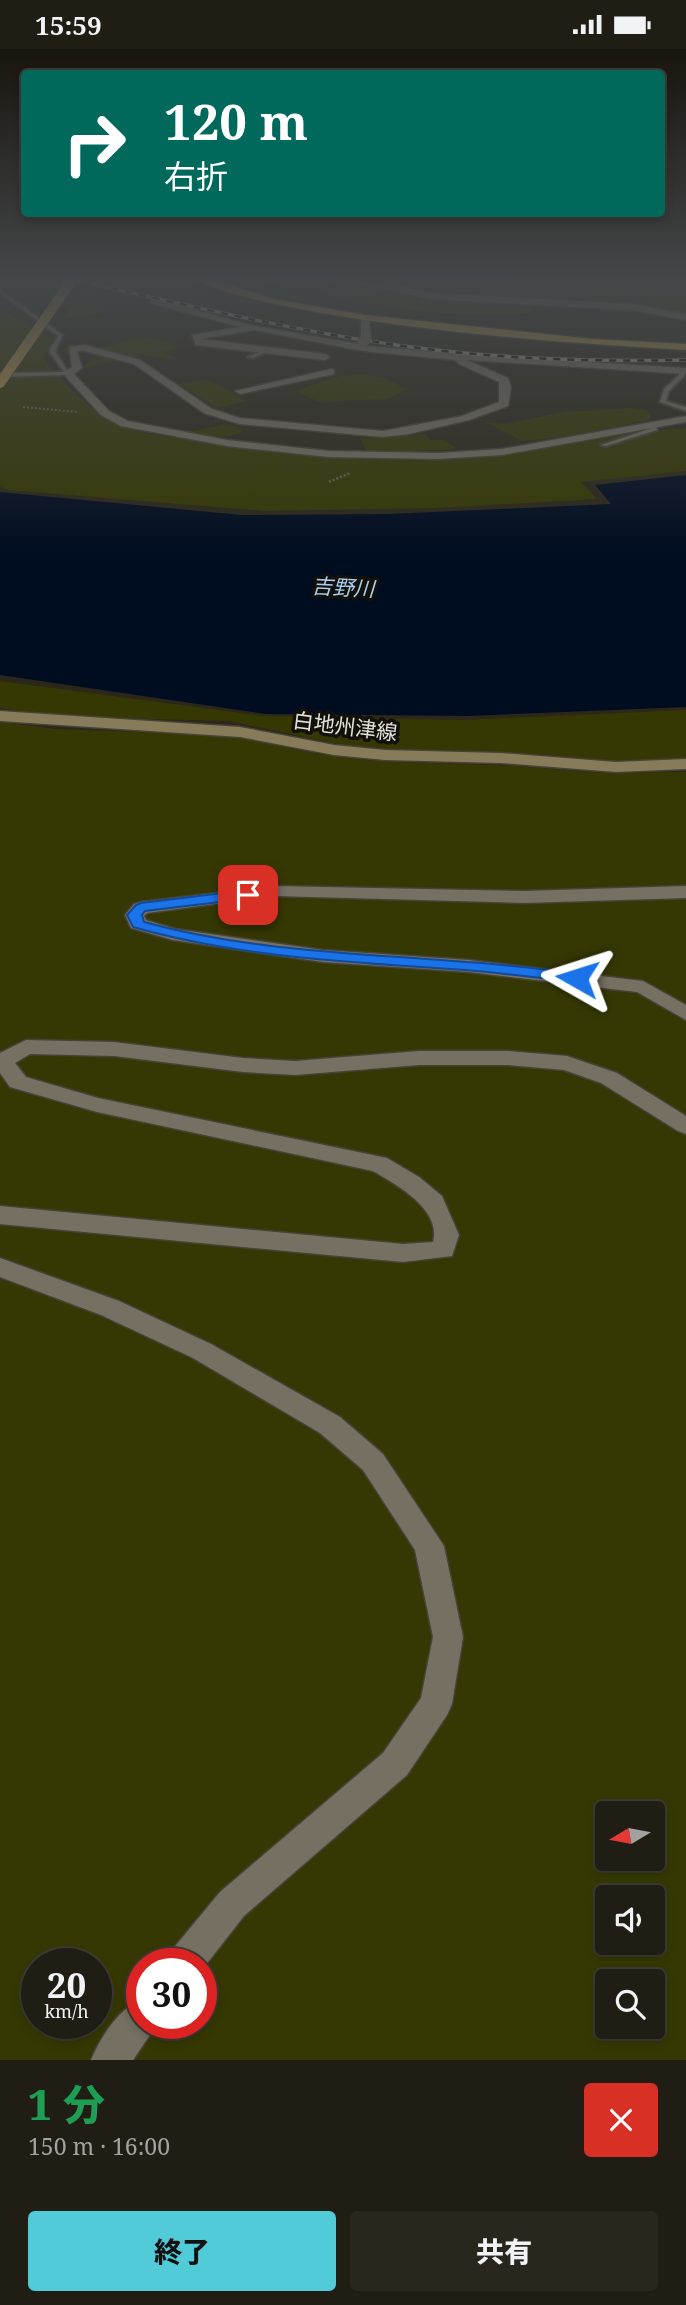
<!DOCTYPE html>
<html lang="ja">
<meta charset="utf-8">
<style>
:root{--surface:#201d14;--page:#28261d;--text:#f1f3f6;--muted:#a2a2a0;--line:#3d3b34;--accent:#52cbd9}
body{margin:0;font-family:"Noto Serif","Noto Sans JP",serif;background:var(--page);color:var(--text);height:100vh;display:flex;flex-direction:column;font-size:26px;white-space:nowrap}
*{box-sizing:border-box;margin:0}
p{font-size:23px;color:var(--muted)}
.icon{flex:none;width:38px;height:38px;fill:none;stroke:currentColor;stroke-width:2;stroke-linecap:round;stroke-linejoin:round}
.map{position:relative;height:2011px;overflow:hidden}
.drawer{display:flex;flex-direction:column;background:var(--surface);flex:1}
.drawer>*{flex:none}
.guide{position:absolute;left:21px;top:21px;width:644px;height:147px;border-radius:7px;box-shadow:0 4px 10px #0003,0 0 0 2px var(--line);background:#00695c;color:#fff;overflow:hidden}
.needle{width:46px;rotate:260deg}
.fabs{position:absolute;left:595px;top:1752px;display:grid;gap:14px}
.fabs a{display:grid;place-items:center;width:70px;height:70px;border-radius:7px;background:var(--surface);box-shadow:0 4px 10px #0003,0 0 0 2px var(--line);font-size:35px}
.speed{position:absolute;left:21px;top:1899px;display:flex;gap:14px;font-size:35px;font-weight:700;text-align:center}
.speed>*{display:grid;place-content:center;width:91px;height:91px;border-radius:50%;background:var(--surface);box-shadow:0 4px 10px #0003,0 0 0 2px var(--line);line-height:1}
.speed small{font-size:18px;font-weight:400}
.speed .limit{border:10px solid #d22;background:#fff;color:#111}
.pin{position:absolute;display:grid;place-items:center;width:60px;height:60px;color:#fff;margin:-30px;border-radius:14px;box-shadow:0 4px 10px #0006}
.me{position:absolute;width:77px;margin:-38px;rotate:276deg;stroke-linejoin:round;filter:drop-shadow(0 0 5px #0008)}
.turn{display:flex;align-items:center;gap:24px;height:147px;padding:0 28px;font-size:32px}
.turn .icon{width:91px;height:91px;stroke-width:2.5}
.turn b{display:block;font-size:49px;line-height:60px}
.round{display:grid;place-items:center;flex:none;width:74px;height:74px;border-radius:7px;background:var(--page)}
.headline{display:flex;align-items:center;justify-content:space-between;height:119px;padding:0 28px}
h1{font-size:42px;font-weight:800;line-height:52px;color:#1e9e55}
.action{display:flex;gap:14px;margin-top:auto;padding:14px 28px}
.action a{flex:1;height:80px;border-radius:7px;background:var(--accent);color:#111;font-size:28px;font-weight:800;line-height:80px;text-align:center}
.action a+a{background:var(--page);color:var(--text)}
.status{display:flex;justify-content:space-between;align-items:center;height:49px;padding:0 35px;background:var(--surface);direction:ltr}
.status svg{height:19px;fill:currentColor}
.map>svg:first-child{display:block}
</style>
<div class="status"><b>15:59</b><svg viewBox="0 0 49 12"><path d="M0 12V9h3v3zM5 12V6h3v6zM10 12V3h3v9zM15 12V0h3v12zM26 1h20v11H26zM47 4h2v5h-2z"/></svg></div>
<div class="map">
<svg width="686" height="2011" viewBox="0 0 686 2011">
<rect width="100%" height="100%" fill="#2b271a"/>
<path fill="#342e1b" d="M50,227h16l232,52 80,14 133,13 175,4v2h-122l-104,-7 -85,-10 -81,-14z"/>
<g fill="#363803" fill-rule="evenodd">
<path d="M246,227h440v36l-38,-4 2,-6 -23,-3 -13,4 -81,-5 -3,15c-92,9 -195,-14 -284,-37z"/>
<path d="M83,251l23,8 -4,5 -39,5 11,-14z"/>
<path d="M0,261l55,29 -8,6h3l-7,13c22,24 42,49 70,64 28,14 63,15 93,20 100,15 212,26 312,11 57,-8 111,-22 168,-25v43l-105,11 16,17 -160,9 -172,3 -257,-21 -8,-3z"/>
<path d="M144,287l33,9 -5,5 -11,2 16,6 -4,2 -30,-5 -57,13 -3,-2 4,-3 30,-10 -24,-1 -26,2 -4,-2 2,-4 23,-3 11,3z"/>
<path d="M362,325l22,4 24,12 -21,9 -68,3 -24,-11 45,-15z"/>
<path d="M207,330l40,22 -30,7 -38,-24z"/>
<path d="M632,359l14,2 5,5 -2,5 -87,17 -40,4 -37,-19 20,2 59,-12z"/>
<path d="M222,376l14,1 8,5c-19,10 -39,5 -60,2z"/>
<path d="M425,385l5,6h14l13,8 -10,2 -80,2 -7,-13z"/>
<path d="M0,632l264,35 198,4 224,-10v49l-56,3 -95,-8 -141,-3 -46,-5 -119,-25 -164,-4 -65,-9z"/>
<path d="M0,673l56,7 172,6 90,19 58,7 139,5 89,7 82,-1v1288h-686zM607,1764h46v46h-46zM607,1848h46v46h-46zM37,1914h59v60h-59zM142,1914h59v60h-59zM607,1932h46v46h-46z"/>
</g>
<path fill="#000c20" d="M686,426v232l-218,9 -202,-2 -266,-39v-183l241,23 149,-1 221,-10 -16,-19z"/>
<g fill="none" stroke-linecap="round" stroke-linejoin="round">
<defs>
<g id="lane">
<path d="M0,241l63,45 -8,16 15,24 -70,2v-4l64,-1 -15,-21 9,-15 -58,-43z"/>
<path d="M266,300l5,1 -18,8 -5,-1z"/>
<path d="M679,321h4l2,5 -16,16 -3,10 20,6v4l-26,-9 4,-13 15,-14z"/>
<path d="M652,375h4l1,6 -51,16 -5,-1 51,-17z"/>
</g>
<g id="street">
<path d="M299,227h25l73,9 33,8 202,11 54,10v6l-54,-10 -202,-11 -33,-8z"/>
<path d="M153,249l97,27 108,19 4,-2 5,4 91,8 228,14v6l-219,-14 41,18 3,9 -3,19 -39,14 -60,14 -26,3 -144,-13 -35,-11 -70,-49 -49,-13h-8l5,17 -8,6 35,37 19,10 99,19 102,11 109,2 64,-4 184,-33v6l-184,33 -64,4 -109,-2 -102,-11 -106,-20 -20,-11 -36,-39v-4l7,-5 -3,-20 16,-2 55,15 72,49 28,9 143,13 79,-15 37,-14v-20l-40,-18 -4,-4 -92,-9 -109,-21 -53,9 124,15 5,3 -5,3 -129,-15 -4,-10 48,-8 -90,-24z"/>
<path d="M365,266l4,3 2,19 -5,3 -5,-3v-19z"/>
<path d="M331,320l3,1v4l-94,20 -5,-3z"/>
<path d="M275,837l249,5 162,-5v12l-162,5 -249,-7 -128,17 -3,3 2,4 29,9 148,21 146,10 174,21 43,24v15l-49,-28 -168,-20 -146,-10 -150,-22 -42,-12 -6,-13 9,-11 7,-2z"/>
<path d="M26,991l88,2 129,16 52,3 124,-10h89l59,5 50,17 69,43v18l-8,-3 -77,-48 -37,-13 -56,-5h-89l-124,10 -52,-3 -129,-16 -84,-2 -15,9 11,14 72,21 289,60 32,19 23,19 17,39 -7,21 -49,6 -403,-38v-18l403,38 30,-2c9,-33 -38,-58 -60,-71l-276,-59 -87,-25 -10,-14v-20z"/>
<path d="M0,1209l119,43 92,43 129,73 43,37 61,92 19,91 -11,67 -5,11 -40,60 -163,141 -43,55v-8h-34l5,-13 48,-58 163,-139 38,-55 12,-61 -18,-87 -52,-80 -43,-37 -127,-75 -92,-43 -101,-38z"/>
<path d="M142,1950v24h16l-25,37h-42c9,-22 28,-52 51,-61z"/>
</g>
<path id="secondary" d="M0,662l240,16 94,18 51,5 115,3 116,9 70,-3v10l-70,3 -116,-9 -115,-3 -51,-5 -94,-18 -240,-16z"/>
<path id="highway" d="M189,227h13l71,23 92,16 228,24 93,5v6c-125,-7 -252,-17 -375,-39 -33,-6 -94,-18 -122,-35z"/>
</defs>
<use href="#lane" stroke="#454238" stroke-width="4"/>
<use href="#street" stroke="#454238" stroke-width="3"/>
<use href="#secondary" stroke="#454238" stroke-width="3"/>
<use href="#highway" stroke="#454238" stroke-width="3"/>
<path stroke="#69655a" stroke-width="2" stroke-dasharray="2 2" stroke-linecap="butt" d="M23,358l55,5"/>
<path stroke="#69655a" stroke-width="2.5" stroke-dasharray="2 2" stroke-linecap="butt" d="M329,433l21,-9"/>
<use href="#lane" fill="#757062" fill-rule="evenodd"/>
<use href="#street" fill="#757062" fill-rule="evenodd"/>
<use href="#secondary" fill="#887b5a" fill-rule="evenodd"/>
<use href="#highway" fill="#b69647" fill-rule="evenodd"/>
<defs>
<path id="rail" d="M57,227c117,26 234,55 354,71 91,12 183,15 275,13"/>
</defs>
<use href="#rail" stroke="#9e9b91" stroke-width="3.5"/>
<use href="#rail" stroke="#12100a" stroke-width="2.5" stroke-dasharray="7" stroke-linecap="butt"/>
<defs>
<path id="street-bridge" d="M362,296l4,-8"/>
<path id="highway-bridge" d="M0,334l75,-107"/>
</defs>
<use href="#street-bridge" stroke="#454238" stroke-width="11" stroke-linecap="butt"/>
<use href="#highway-bridge" stroke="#454238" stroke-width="11" stroke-linecap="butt"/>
<use href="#street-bridge" stroke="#757062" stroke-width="10"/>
<use href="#highway-bridge" stroke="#b69647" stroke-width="10"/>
</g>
<linearGradient id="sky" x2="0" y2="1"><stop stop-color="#18150e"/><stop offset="0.45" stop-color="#444749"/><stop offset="1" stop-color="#444749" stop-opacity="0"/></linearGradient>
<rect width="686" height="509" fill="url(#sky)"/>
<path fill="#1a73e8" stroke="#114b97" stroke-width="2" d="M248,841l7,5 -2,3 -108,13 -3,4 2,7c105,29 214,31 322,40 37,2 74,7 111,11l7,5 -7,4c-37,-4 -74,-9 -112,-12 -111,-8 -223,-12 -332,-43l-6,-12 9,-10 5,-2z"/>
<g text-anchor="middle" stroke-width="7" stroke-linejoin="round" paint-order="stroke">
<g font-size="21" font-style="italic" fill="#aacff2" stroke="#12100a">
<text transform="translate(343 539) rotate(3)" y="7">吉野川</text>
</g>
<g font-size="21" fill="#e3e1d9" stroke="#12100a">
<text transform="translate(345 678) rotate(7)" y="7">白地州津線</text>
</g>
</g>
</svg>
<div class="fabs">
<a><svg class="needle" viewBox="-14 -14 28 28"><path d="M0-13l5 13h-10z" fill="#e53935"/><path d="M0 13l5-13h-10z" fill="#a2a2a0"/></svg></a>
<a><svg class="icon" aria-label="sound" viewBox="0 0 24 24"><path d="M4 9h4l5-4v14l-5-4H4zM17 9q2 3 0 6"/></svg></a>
<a><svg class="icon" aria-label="search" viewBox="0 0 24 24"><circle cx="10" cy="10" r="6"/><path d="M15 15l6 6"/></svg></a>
</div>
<div class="speed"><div>20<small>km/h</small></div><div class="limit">30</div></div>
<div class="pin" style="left:248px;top:846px;background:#d93025"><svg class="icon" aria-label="arrive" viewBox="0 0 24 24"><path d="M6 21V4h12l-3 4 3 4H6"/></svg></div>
<svg class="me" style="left:577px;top:929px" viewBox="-20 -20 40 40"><path d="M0-17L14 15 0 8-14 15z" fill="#1a73e8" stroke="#fff" stroke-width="4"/></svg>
<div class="guide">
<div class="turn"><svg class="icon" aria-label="right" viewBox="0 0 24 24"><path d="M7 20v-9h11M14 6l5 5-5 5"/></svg><div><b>120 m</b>右折</div></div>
</div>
</div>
<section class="drawer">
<div class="headline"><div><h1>1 分</h1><p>150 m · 16:00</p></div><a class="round" style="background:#d93025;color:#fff"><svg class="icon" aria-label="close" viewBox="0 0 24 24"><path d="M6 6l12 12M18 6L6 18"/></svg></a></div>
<div class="action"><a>終了</a><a>共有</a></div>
</section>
